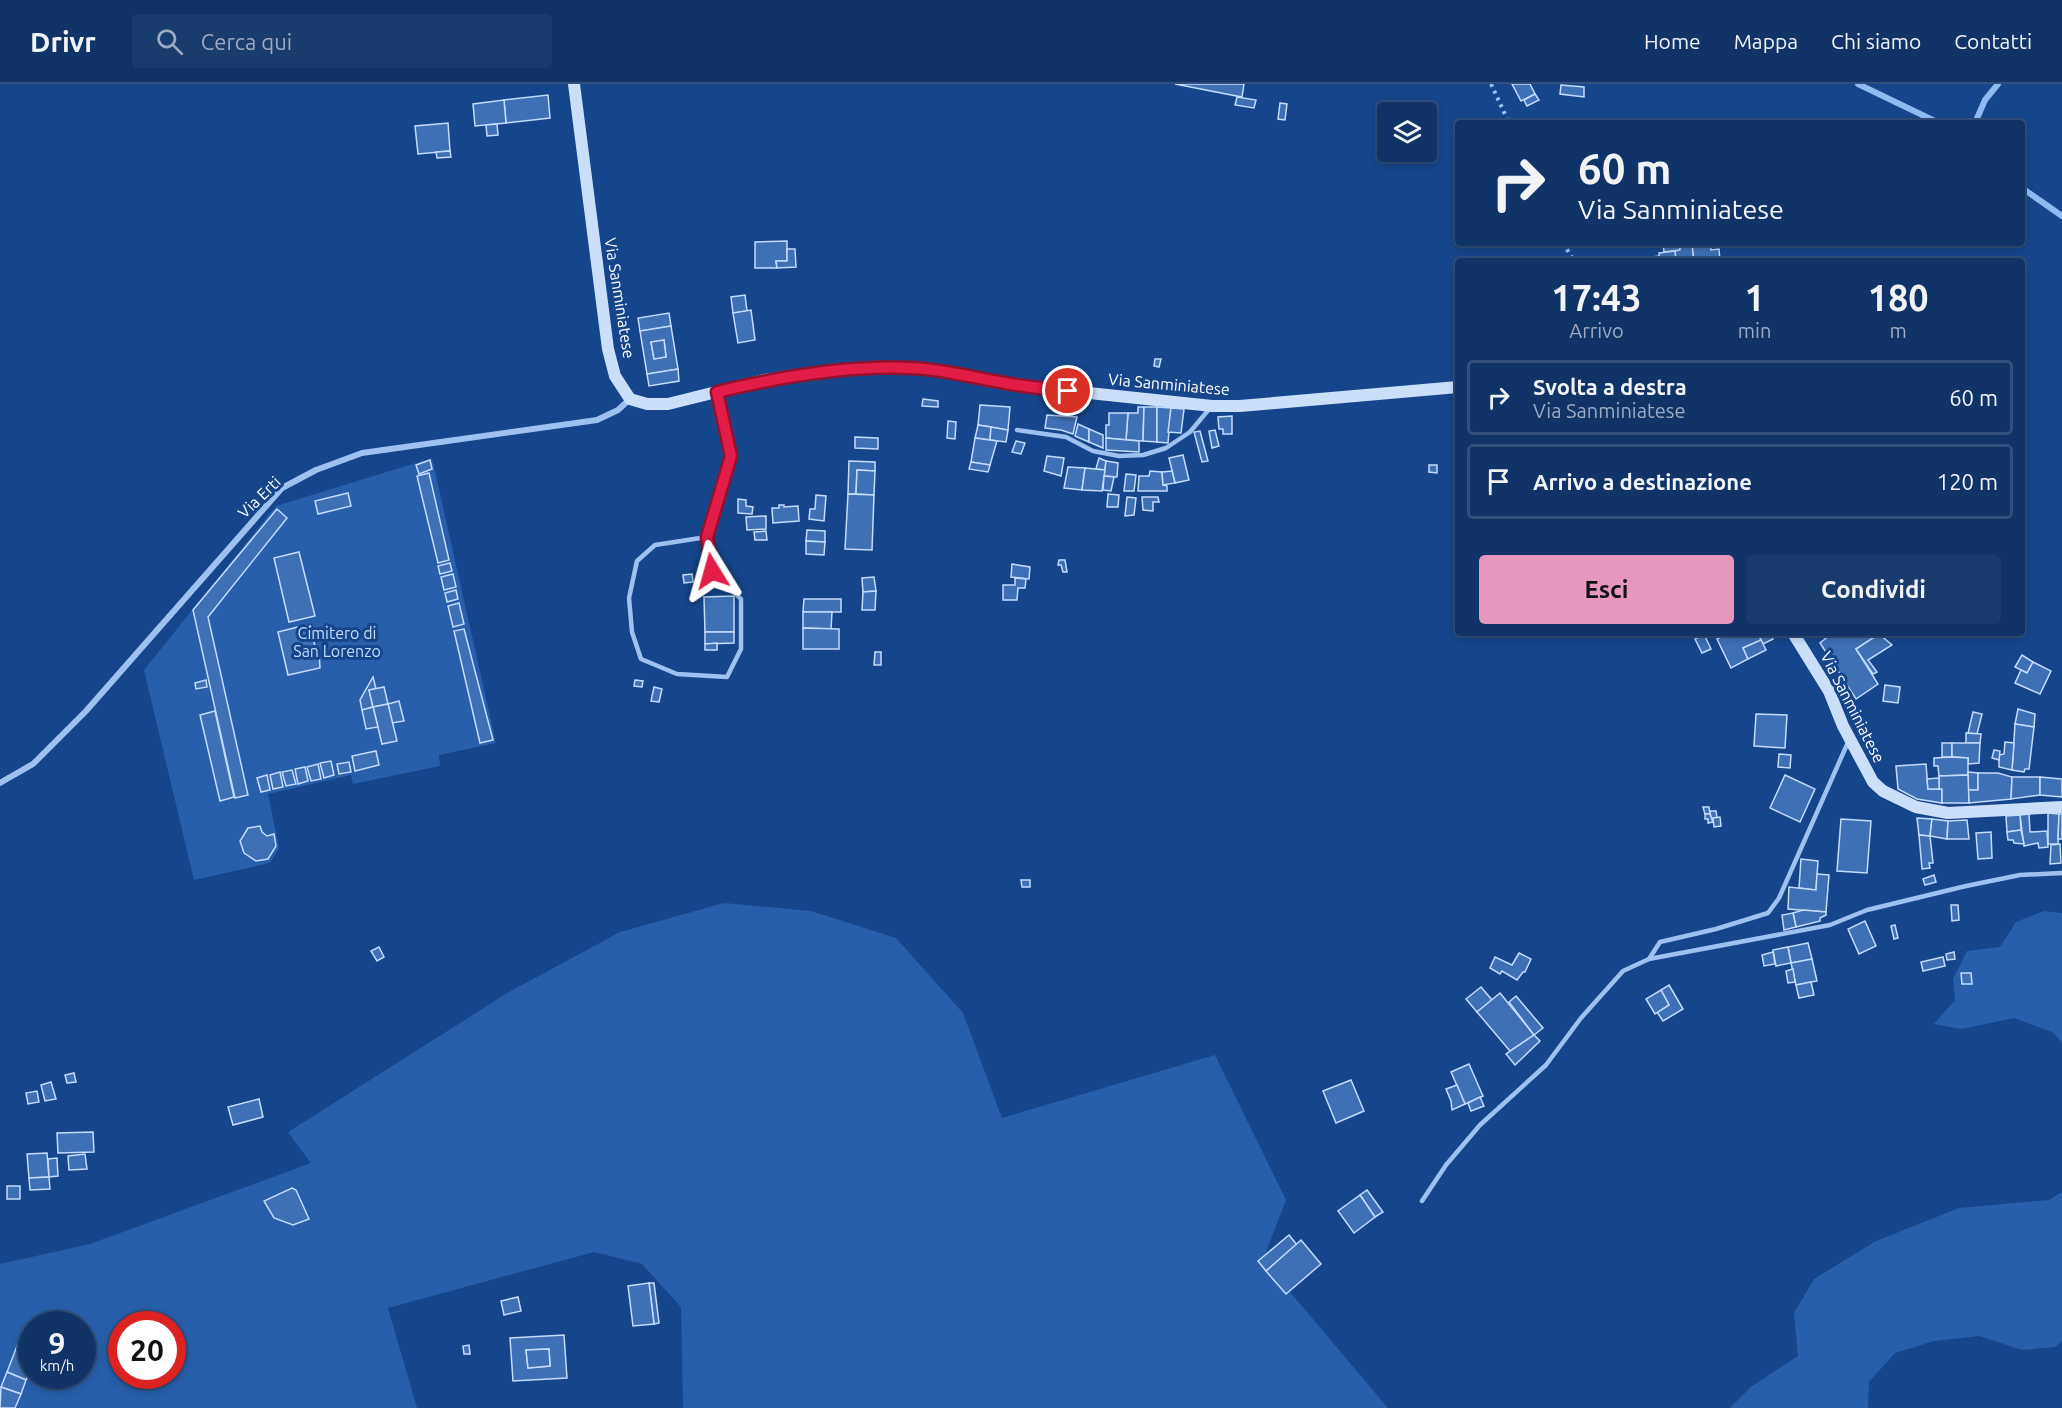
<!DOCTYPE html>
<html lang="it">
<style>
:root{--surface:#103468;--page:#193c6e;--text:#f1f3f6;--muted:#9caac0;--line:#304f7c;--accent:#e797bd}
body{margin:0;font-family:Ubuntu,sans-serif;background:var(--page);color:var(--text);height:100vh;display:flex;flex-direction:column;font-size:22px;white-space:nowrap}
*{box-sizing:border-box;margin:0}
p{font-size:20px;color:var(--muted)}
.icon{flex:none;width:33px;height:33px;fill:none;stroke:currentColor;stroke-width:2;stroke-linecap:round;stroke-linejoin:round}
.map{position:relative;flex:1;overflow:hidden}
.drawer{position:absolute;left:1455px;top:174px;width:570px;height:378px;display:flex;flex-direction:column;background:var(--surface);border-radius:6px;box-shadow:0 3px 9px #0003,0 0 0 2px var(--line)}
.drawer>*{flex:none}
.hud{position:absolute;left:1455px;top:36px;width:570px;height:126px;border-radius:6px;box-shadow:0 3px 9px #0003,0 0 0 2px var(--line);background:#103468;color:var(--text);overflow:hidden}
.buttons{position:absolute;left:1377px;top:18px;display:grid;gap:12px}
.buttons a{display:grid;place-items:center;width:60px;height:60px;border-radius:6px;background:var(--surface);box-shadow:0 3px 9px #0003,0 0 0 2px var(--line);font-size:30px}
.speed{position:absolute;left:18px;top:1227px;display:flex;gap:12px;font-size:30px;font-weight:700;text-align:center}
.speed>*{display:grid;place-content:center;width:78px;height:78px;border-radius:50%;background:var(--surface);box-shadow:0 3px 9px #0003,0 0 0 2px var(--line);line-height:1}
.speed small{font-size:15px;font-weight:400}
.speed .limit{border:9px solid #d22;background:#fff;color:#111}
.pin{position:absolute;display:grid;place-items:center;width:51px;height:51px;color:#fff;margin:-26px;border:3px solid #fff;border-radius:50%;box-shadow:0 2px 6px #0007}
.me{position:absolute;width:66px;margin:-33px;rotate:352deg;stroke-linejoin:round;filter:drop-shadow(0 0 4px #0008)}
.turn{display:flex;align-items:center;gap:21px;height:126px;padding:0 24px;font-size:27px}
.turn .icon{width:78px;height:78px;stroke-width:2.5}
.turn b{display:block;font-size:42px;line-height:51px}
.eta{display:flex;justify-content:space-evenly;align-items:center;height:102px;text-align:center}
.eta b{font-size:36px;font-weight:700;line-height:42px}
.primary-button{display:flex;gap:12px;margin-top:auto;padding:12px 24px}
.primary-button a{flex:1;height:69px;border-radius:6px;background:var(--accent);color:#111;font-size:24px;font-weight:700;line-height:69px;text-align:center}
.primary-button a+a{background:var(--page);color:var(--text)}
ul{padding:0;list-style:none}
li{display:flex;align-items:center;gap:18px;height:75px;margin:0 12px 9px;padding:0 12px;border:3px solid var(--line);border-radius:6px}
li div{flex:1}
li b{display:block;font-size:22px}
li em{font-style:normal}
header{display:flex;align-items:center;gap:36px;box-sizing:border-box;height:84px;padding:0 30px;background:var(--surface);border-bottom:2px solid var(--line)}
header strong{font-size:28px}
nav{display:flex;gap:33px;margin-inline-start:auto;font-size:21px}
.search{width:420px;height:54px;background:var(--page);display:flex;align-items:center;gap:15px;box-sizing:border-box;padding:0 21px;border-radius:6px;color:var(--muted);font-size:22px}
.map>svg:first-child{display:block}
</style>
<header>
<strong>Drivr</strong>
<div class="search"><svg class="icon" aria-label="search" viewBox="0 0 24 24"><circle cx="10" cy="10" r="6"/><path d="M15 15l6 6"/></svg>Cerca qui</div>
<nav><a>Home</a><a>Mappa</a><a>Chi siamo</a><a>Contatti</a></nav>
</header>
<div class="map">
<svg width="2062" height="1324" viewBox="0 0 2062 1324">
<rect width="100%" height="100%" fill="#15468b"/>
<g fill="#275faa" fill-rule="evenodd">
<path d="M432,374l64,285 -57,12 1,11 -87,18 -2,-9 -83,19 11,54 -9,15 -76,17 -50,-210 132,-164z"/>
<path d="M724,819l87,8 85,27 67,75 39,105 213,-63 71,145 -23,60 125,148h-705l-2,-101 -39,-43 -48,-12 -206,56 29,100h-417v-144l90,-20 221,-81 -23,-31 221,-140 111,-60zM32,1240h50v52h-50zM122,1240h50v52h-50z"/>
<path d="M2044,827l18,2v130l-8,-10 -40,-15 -53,11 -27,-5 21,-24 -2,-21 14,-28 33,-4 16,-25z"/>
<path d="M2062,1108v149l-7,6 -33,3 -43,-14 -45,5 -39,12 -26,29 -1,26h-138l22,-22 46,-30 -4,-43 20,-34 62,-38 83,-33 90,-8z"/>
</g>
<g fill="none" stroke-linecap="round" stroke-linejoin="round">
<g stroke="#8fbbf3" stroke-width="6">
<path d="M1858,0l81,39"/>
<path d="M1975,39l10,-23 13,-16"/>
<path d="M2022,104l40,28"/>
</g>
</g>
<g fill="#3d70b4" stroke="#c3dcfb" stroke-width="1.5" fill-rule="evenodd">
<path d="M1175,0h69l-2,13z"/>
<path d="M1512,0h18l5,10 -14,7z"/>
<path d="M1561,1l23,2v10l-24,-3z"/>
<path d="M1535,10l4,6 -12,6 -3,-6z"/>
<path d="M548,11l2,23 -44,5 -2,-23z"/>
<path d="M1237,13l19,3 -2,8 -19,-3z"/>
<path d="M504,16l2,23 -31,3 -2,-22z"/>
<path d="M1280,19l7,1 -2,16 -7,-1z"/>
<path d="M448,39l2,28 -32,3 -3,-28z"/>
<path d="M497,40l1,11 -11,1 -1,-11z"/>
<path d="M450,67l1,6 -14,1 -1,-6z"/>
<path d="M787,157v20h-11l1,7h-22v-26z"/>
<path d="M1663,159h17v7l-16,2z"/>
<path d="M1680,159h12l2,18h-18l-1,-10 5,-1z"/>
<path d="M1692,159h18l1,7 8,-1 1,12h-26z"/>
<path d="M787,165h8l1,18 -19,1 -1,-7h11z"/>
<path d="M1675,167l1,10h-16l-1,-8z"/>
<path d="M1659,172l1,5h-8v-4z"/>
<path d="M745,211l2,16 -14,2 -2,-16z"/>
<path d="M751,226l4,30 -17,3 -5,-30z"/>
<path d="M669,229l2,13 -31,5 -2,-13z"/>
<path d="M671,242l7,43 -31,5 -7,-43zM664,256l2,17 -12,2 -3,-17z"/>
<path d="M664,256l2,17 -12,2 -3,-17z"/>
<path d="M1155,275h6l-2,8 -5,-1z"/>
<path d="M678,285l1,12 -30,5 -2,-12z"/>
<path d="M923,315l15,2v6l-16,-1z"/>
<path d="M980,321l30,2 -2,23 -30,-5z"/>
<path d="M1138,323h6l-1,34 -17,-1 2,-27h10z"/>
<path d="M1144,323h13v35l-14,-1z"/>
<path d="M1157,323l14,1 -3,35 -11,-1z"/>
<path d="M1171,324l13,1 -3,24 -13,-1z"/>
<path d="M1109,329h19l-2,27 -20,-2v-13h3z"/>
<path d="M1047,331l30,2 -4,17 -12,-4 -16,-2z"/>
<path d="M1232,332v18h-9v-5h-4l-1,-12z"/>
<path d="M948,337l8,1 -1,17 -8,-1z"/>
<path d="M1078,340l11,5v13l-14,-6z"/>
<path d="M978,341l13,2 -1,13 -15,-2z"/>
<path d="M991,343l17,3 -2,12 -16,-2z"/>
<path d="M1089,345l14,6v13l-14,-6z"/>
<path d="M1215,346l4,16 -7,2 -3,-17z"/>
<path d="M1200,347l8,30 -6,1 -8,-30z"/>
<path d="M855,353l23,1v11l-23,-1z"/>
<path d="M975,354l22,3 -7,24 -19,-3z"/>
<path d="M1106,354l33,3v11l-33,-2z"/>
<path d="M1016,357l9,2 -4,11 -9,-2z"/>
<path d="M1183,371l6,25 -14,3 -6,-25z"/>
<path d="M1047,372l17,2 -3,18 -17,-5z"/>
<path d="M1099,374l7,3 -1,9 -9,-1z"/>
<path d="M430,376l2,9 -13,5 -3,-9z"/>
<path d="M849,377l26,1v9l-18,-1 -1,24h-8z"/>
<path d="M1106,377l12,2 -1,14 -13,-1z"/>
<path d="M971,378l19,3 -2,7 -19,-3z"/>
<path d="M1429,381h8v8l-8,-1z"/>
<path d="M1068,383l17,1 -3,22 -18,-2z"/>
<path d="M1085,384l20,2 -3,21 -20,-1z"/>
<path d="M857,386l18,1 -1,24 -18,-1z"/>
<path d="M1150,387l12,1 1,13 4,1v5h-29l1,-15h10z"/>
<path d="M1172,387l3,12 -12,2 -1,-13z"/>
<path d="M429,389l20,87 -11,3 -21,-87z"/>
<path d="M1126,390l10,1 -2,16h-10z"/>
<path d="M1104,392l10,1 -3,14 -8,-1z"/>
<path d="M348,409l3,13 -33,8 -3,-13z"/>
<path d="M848,410l26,1 -2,55 -27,-1z"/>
<path d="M1108,410l11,1 -1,12h-11z"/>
<path d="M816,411l10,1 -2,25 -15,-2 1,-10h5z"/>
<path d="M1127,413l9,1 -2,17 -9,1z"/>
<path d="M1142,413h16l1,5h-6v9l-10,-1z"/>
<path d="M738,415l8,1v6l7,1 -1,7 -14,-1z"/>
<path d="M779,421h5v2l14,-1 1,15 -26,2 -1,-15h7z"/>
<path d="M277,425l10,9 -79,99 40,178 -13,3 -42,-188z"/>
<path d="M766,432v13l-19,1 -1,-13z"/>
<path d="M807,446l18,1v11l-19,-1z"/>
<path d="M766,447l1,9h-12l-1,-8z"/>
<path d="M806,457l19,1 -1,13 -18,-1z"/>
<path d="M299,468l16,64 -26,6 -15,-64z"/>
<path d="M1059,476h6l2,12h-4l-2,-7h-3z"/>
<path d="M450,479l2,8 -12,3 -2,-8z"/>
<path d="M1012,480l18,3 -1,12 -18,-2z"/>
<path d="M453,490l3,13 -12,3 -3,-13z"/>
<path d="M692,490l1,8 -9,1 -1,-8z"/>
<path d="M874,493l2,14 -13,1 -1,-14z"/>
<path d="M1015,494l11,1 -1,9h-7l-1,12h-14v-15h12z"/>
<path d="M456,506l2,9 -11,3 -2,-9z"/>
<path d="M876,507l-1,19h-13l1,-18z"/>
<path d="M734,512v36h-29l-1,-35z"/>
<path d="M804,515h37v13h-38z"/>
<path d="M459,519l5,21 -11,3 -5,-21z"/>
<path d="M803,528h29l-1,17 -28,-1z"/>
<path d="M310,540l5,14 -2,1 4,14h2l1,15 -32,7 -10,-43z"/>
<path d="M803,544l36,1v20h-36z"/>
<path d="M464,545l29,111 -13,3 -26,-112z"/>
<path d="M705,548h29v11l-29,1z"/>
<path d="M1728,549h30l3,7 -18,8 5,11 -17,9 -14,-29z"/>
<path d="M1758,549h13l2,6 -10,5z"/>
<path d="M1828,549l51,1 -23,15 22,35 -22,15 -36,-56 10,-8z"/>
<path d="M1704,550l7,15 -9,4 -7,-14z"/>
<path d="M1879,550l13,11 -24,15 9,12 -4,2 -17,-25z"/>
<path d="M1761,556l5,10 -18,9 -5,-11z"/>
<path d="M717,559v7h-12v-6z"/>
<path d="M875,568h6v13h-7z"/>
<path d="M2022,571l11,7 -6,11 -12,-6z"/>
<path d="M2033,578l18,9 -11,23 -25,-11 6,-13 6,3z"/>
<path d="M373,593l3,12 -7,1 4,17 -11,3 -2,-10z"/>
<path d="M206,596l1,7 -11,2 -1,-6z"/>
<path d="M635,596l8,1 -1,6 -8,-1z"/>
<path d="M1885,601l15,2 -2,16 -15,-2z"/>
<path d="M384,603l4,17 -15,3 -4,-17z"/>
<path d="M654,603l8,2 -3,13 -8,-1z"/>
<path d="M399,617l5,20 -12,2 -4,-19z"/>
<path d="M388,620l9,37 -15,3 -9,-37z"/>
<path d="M373,623l5,20 -12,2 -4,-19z"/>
<path d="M2018,625l17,5 -1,13 -19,-3z"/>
<path d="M215,627l19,86 -14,4 -20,-86z"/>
<path d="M1973,628l9,2 -5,20 -9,-1z"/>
<path d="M1756,630l31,1 -2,33 -31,-2z"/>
<path d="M2015,640l19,3 -5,42h-4l-1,3 -12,-2z"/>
<path d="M1966,649l15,1 -1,9h-14z"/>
<path d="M2005,658l9,1 -2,27 -13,-3v-12l5,-1z"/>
<rect x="1942" y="659" width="10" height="14"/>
<path d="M1952,659h28l-1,20 -11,1v-6l-16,-1z"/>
<path d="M1994,666l6,1 -1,9 -7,-2z"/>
<path d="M376,667l3,14 -24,6 -3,-15z"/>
<path d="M1779,670l12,1 -1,13 -12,-1z"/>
<path d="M1952,673l16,1v17l-29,1 -1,-10h-4v-8z"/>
<path d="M331,677l3,14 -10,3 -4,-15z"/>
<path d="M349,678l2,10 -12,2 -2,-10z"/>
<path d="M318,680l3,15 -10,2 -4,-14z"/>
<path d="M1926,680l2,25h14v14l-25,-4 -19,-10 -2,-23z"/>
<path d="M305,683l3,14 -10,3 -3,-15z"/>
<path d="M292,686l4,14 -10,2 -4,-14z"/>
<path d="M280,688l3,15 -10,2 -3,-14z"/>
<path d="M1968,688l10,1v17h-10z"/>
<path d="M1978,689h20l14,4 -1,22 -42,4 -1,-13h10z"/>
<path d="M267,691l3,15 -9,2 -4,-14z"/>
<path d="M1785,691l30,14 -15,33 -30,-14z"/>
<path d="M1968,691l1,28h-27v-14h-3v-13z"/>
<path d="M2012,693h28v18l-29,4z"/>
<path d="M2040,693l22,2v18l-22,-2z"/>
<path d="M1939,694v11h-11l-1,-10z"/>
<path d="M1703,723h6l1,7h-5z"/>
<path d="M1710,727h6l1,7 -6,1z"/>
<path d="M2048,729l11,1 -1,30h-10z"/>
<path d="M1705,730h5l3,8 -5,1v-4h-3z"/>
<path d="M2029,730l1,18 17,-1 1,16 -9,1 -1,-5 -14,3 -4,-31z"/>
<path d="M2059,730h3v25h-4z"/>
<path d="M2020,731l1,15 -14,2 -1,-16z"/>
<path d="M1720,733l1,9 -7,1 -1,-9z"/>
<path d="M1917,734l15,1 -2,17 -11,-1z"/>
<path d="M1841,735l30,2 -4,52 -30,-2z"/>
<path d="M1932,735l16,2 -1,18 -17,-3z"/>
<path d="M1967,736l2,19h-22l1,-18z"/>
<path d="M260,742l2,6 5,4 7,-2 2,12 -8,13 -12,2 -12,-8 -4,-12 8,-13z"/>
<path d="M2021,746l3,14 -10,-1 -1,-3h-5l-1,-8z"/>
<path d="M1991,748l1,26 -14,1 -2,-26z"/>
<path d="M1919,751l11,1 3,27h-4l1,5 -8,1z"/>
<path d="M2060,760l1,19 -11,1 1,-19z"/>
<path d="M1801,775l17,2 -2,29 -17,-2z"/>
<path d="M1817,790l12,1 -3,37 -38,-3 1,-22 27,3z"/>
<path d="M1934,791l2,7 -11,3 -2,-6z"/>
<path d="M1021,796h9v7h-8z"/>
<path d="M1951,821h7l1,15 -7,1z"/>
<path d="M1803,826l23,2v3l-6,3v3l-24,6 -3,-14z"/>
<path d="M1793,829l3,14 -12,3 -2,-15z"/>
<path d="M1865,837l11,25 -17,8 -11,-25z"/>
<path d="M1895,841l3,13 -4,1 -3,-13z"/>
<path d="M1808,859l4,16 -21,4 -3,-16z"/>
<path d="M379,863l5,10 -7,4 -6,-10z"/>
<path d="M1788,863l3,16 -15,3 -3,-16z"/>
<path d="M1773,868l2,12 -11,2 -2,-11z"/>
<path d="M1954,868l1,7 -8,1 -1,-6z"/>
<path d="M1519,869l12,6 -6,13h-2l-6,8 -15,-9 -2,3 -10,-6 5,-11 17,8z"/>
<path d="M1943,873l2,9 -22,5 -2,-9z"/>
<path d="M1812,875l5,22 -21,4 -5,-22z"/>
<path d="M1793,885l2,13 -7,1 -2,-12z"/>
<path d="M1961,889h10l1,11h-10z"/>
<path d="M1811,898l3,13 -15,3 -3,-13z"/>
<path d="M1669,901l14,24 -20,12 -6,-9 12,-7 -8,-15z"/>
<path d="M1481,903l11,13 -15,12 -11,-13z"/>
<path d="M1661,906l8,15 -14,9 -9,-15z"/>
<path d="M1500,909l34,42 -24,16 -33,-39z"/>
<path d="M1516,912l27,32 -9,7 -25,-33z"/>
<path d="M1534,951l6,6 -25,24 -9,-11z"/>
<path d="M1469,980l14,32 -18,8 -14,-32z"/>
<path d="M74,989l2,9 -9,1 -2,-8z"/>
<path d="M1351,996l13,31 -28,12 -13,-32z"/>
<path d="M51,998l5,17 -11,2 -4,-16z"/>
<path d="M1457,1001l8,19 -13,6 -1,-9 -5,-12z"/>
<path d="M37,1007l2,11 -11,2 -2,-11z"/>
<path d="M1480,1013l4,9 -13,5 -3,-8z"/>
<path d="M259,1015l4,18 -30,8 -5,-18z"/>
<path d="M93,1048l1,20 -36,1 -1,-20z"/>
<path d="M47,1069l2,24 -20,1 -2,-24z"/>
<path d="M85,1070l2,15 -18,1 -1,-14z"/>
<path d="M57,1074l1,18 -9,1 -1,-18z"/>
<path d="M49,1093l1,12 -20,1 -1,-12z"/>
<rect x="7" y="1102" width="13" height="13"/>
<path d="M292,1104l4,2 13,29 -16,6 -19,-7 -10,-17z"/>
<path d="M1367,1106l16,22 -8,5 -15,-22z"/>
<path d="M1360,1111l15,22 -21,16 -16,-22z"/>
<path d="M1289,1151l8,10 -31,26 -8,-10z"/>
<path d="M1301,1156l20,24 -35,30 -20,-23z"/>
<path d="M649,1199h5l5,40 -5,1z"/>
<path d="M649,1199l5,41 -21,2 -5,-40z"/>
<path d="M518,1213l3,14 -17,4 -3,-14z"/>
<path d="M22,1249l10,4v30l-6,13 -19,-8z"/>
<path d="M564,1251l3,43 -54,3 -3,-43zM549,1265l1,17 -22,2 -2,-18z"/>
<path d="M469,1261l1,9h-6l-1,-8z"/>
<path d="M549,1265l1,17 -22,2 -2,-18z"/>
<path d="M7,1288l19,8 -5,14 -20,-7z"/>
<path d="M1,1303l20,7 -6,14h-15z"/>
</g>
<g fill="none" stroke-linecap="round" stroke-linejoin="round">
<g stroke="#9dc1f0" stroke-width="4" stroke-dasharray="3 4.5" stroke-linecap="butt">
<path d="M1491,0l18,39"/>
<path d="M1563,159l11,18"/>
</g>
<g stroke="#9dc1f0" stroke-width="4.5">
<path d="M1017,346l49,7 27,14 26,5 24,-1 23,-7 24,-16 20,-24"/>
<path d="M707,453l-52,8 -18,16 -8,37 3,34 9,27 36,15 50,3 14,-28v-50l-29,-28 -5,-34 24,-81 -14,-64"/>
<path d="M1649,875l11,-17 56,-13 52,-16 11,-15 70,-158"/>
<path d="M1422,1117l24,-36 34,-40 66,-60 35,-47 42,-47 26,-12 181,-34 37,-15 99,-24 54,-11 42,-2"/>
</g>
<path stroke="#9dc1f0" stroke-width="6" d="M0,699l33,-19 53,-53 196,-223 34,-18 46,-17 235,-33 21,-10 12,-11"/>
<g stroke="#cbdffb" stroke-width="12">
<path d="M574,0l34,265 7,27 15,23 17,5h21l96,-24 98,-12h49l47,5 47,11 207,22h28l218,-19"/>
<path d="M1793,549l36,58 14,35 30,56 10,9 33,16 32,6 114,-6"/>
</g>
</g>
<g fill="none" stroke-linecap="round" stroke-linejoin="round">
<defs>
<path id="route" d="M712,487l-5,-34 24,-81 -14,-64c62,-15 129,-27 194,-24 32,1 63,10 94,15 21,4 42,6 63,8"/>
</defs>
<use href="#route" stroke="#92132f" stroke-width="15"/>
<use href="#route" stroke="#e11d48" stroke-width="10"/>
</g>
<g text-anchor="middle" stroke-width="6" stroke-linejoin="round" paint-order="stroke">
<g font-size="16" fill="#fff" stroke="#15468b">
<text transform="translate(620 214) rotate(81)" y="6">Via Sanminiatese</text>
<text transform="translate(1169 300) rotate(5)" y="6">Via Sanminiatese</text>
<text transform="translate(259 413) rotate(-44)" y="6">Via Erti</text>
<text transform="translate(1853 623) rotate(63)" y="6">Via Sanminiatese</text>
</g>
<g font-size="16" fill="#c3dcfb" stroke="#15468b">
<text x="337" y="555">Cimitero di<tspan x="337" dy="18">San Lorenzo</tspan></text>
</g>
</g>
</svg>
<div class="buttons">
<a><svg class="icon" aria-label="layers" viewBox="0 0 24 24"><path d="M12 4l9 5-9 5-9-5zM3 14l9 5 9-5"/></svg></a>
</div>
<div class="speed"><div>9<small>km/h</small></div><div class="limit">20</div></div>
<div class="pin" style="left:1068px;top:307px;background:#d93025"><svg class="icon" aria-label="arrive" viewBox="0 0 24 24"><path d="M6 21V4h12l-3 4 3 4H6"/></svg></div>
<svg class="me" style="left:712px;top:487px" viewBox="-20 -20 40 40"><path d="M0-17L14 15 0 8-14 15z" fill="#e11d48" stroke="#fff" stroke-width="4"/></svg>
<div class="hud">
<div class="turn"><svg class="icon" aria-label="right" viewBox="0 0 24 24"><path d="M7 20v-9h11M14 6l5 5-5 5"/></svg><div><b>60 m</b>Via Sanminiatese</div></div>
</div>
<section class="drawer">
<div class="eta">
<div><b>17:43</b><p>Arrivo</p></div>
<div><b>1</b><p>min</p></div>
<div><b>180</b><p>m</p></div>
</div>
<ul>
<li><svg class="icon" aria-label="right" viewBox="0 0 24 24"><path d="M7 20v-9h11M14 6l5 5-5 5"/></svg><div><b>Svolta a destra</b><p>Via Sanminiatese</p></div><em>60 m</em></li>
<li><svg class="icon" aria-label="arrive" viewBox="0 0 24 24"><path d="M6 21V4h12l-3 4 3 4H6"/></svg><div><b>Arrivo a destinazione</b></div><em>120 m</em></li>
</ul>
<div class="primary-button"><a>Esci</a><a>Condividi</a></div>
</section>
</div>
